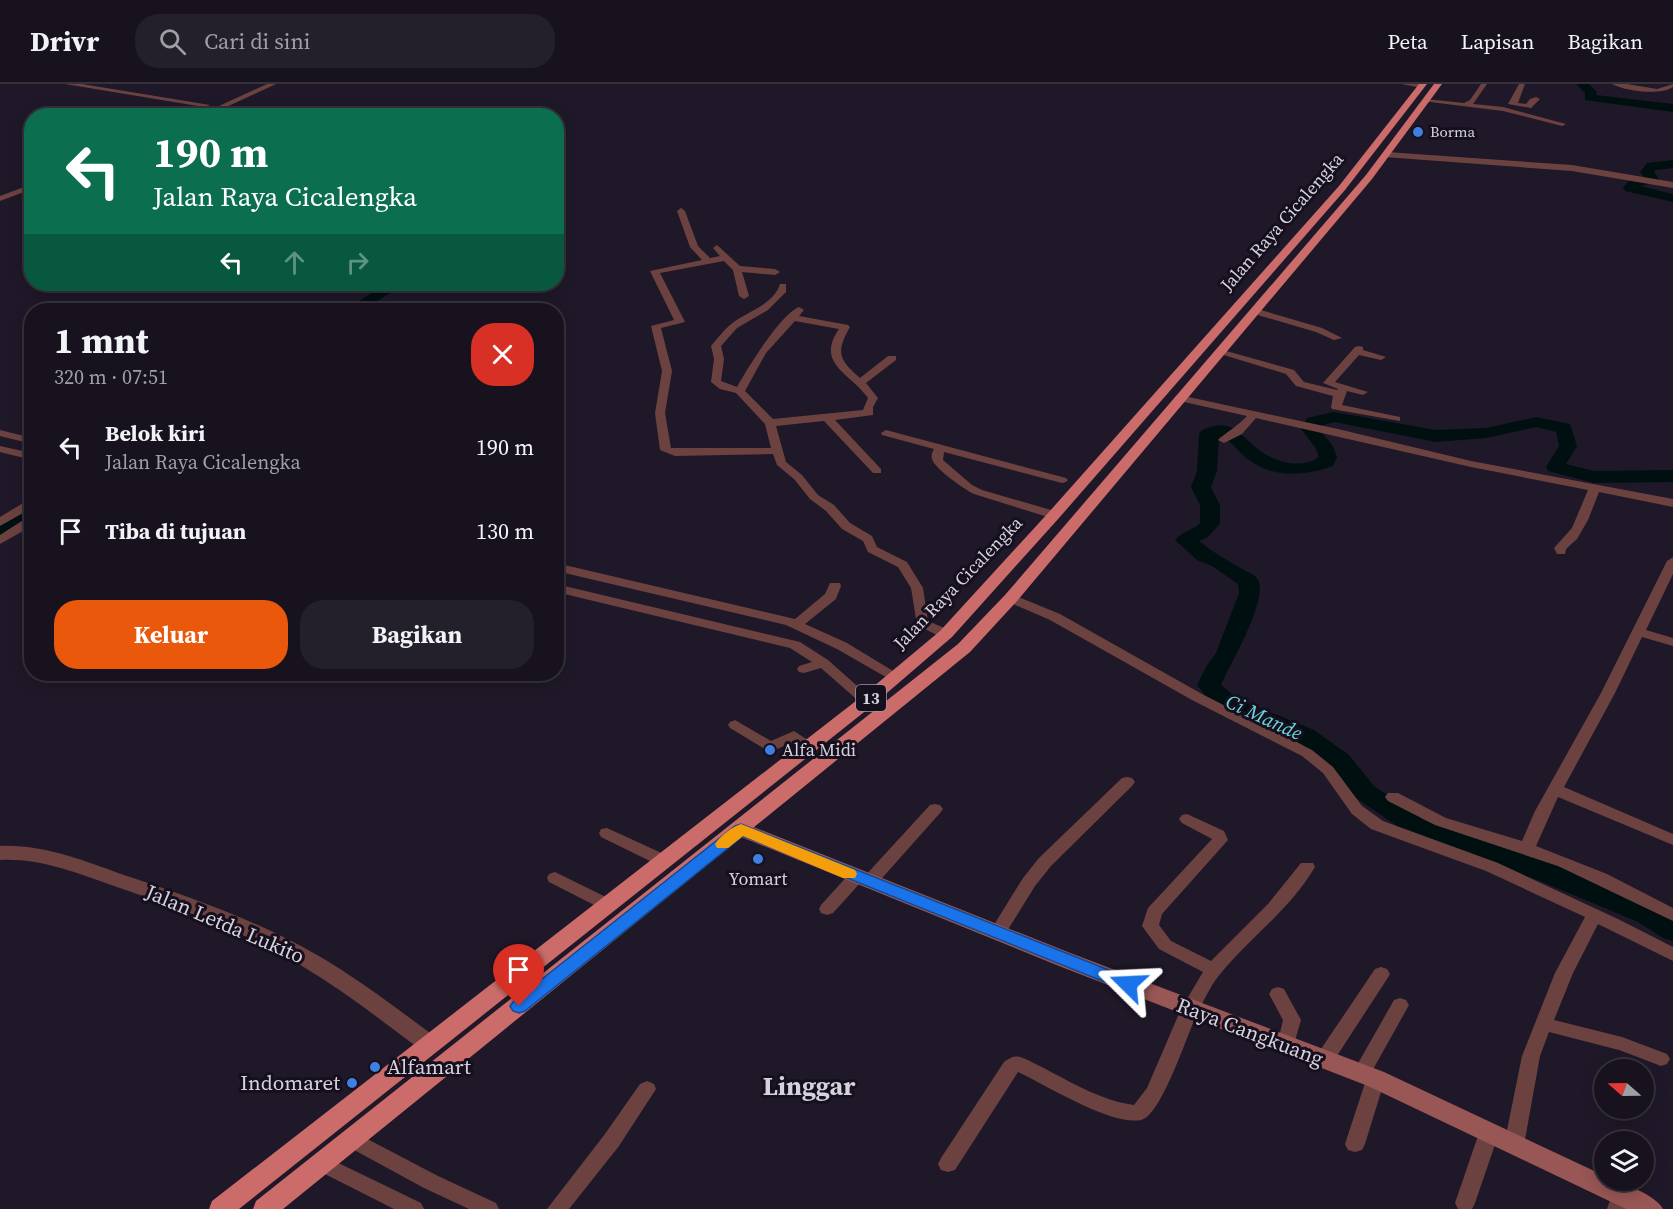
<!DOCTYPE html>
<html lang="id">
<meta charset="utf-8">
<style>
:root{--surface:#17121e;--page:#24202b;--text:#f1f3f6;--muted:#9e9ea4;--line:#36323c;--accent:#ea580c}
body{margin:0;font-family:"Source Serif 4",serif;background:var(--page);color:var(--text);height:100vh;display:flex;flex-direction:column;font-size:22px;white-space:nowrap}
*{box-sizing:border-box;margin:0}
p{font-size:20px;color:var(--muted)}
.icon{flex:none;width:33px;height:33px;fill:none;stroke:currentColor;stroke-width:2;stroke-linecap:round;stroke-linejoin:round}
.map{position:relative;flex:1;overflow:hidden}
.side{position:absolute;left:24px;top:219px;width:540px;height:378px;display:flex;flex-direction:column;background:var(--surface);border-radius:24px;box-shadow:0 3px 15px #0003,0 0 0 2px var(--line)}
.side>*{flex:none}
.top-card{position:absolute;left:24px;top:24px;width:540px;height:183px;border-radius:24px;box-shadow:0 3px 15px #0003,0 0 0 2px var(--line);background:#0b6e4f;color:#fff;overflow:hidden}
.needle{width:39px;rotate:290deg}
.fabs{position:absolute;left:1594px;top:975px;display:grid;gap:12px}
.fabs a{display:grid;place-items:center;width:60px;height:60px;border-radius:50%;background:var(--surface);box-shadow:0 3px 15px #0003,0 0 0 2px var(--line);font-size:30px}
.pin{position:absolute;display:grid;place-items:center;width:51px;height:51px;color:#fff;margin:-62px -26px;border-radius:50% 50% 50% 0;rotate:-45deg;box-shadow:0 0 6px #0007}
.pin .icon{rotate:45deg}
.me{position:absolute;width:66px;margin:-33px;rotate:291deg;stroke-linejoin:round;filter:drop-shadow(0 0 4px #0008)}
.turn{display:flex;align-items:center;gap:21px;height:126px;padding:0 30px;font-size:27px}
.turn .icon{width:78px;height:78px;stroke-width:2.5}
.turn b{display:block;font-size:42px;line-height:51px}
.lanes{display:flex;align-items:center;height:57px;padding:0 30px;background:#0003;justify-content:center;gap:30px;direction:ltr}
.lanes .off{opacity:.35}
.round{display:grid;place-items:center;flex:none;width:63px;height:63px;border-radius:24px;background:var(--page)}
.summary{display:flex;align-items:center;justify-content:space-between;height:102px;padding:0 30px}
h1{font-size:36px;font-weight:700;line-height:45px}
.button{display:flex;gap:12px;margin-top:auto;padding:12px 30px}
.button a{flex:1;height:69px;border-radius:24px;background:var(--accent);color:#fff;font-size:24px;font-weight:700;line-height:69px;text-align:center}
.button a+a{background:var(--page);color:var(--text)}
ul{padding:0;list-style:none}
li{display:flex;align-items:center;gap:18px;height:84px;padding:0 30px}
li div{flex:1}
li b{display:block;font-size:22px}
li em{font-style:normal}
header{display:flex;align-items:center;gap:36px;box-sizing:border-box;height:84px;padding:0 30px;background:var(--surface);border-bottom:2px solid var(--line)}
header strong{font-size:28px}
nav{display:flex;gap:33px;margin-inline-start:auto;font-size:21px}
.search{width:420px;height:54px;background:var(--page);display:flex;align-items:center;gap:15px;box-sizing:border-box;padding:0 21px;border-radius:24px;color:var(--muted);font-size:22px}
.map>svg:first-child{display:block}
</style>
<header>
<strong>Drivr</strong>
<div class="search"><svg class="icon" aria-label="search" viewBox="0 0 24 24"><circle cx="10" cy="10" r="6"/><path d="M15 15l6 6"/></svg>Cari di sini</div>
<nav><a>Peta</a><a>Lapisan</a><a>Bagikan</a></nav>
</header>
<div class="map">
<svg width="1673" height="1125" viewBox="0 0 1673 1125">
<rect width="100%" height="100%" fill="#1f1828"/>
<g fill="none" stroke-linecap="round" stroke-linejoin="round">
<g fill="#001011" fill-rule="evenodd">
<path d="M1576,0h13l8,8 -1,3 77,9v8l-88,-12v-7z"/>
<path d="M1673,76v8l-17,2 -2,2 5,7 -2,3 -17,4 33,8v8l-48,-11 -2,-3 5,-7 16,-4 -4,-5 7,-9z"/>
<path d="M386,200h18l-41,26h-18z"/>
<path d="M1334,328l102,18 50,-2 50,-11 34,7 7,22 -11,18 28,7 79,-1v12l-79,1 -46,-12 -2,-4 13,-21 -3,-14 -20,-5 -50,11 -50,4 -102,-20 -13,4 -2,3 14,17 4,11 -4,9c-30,11 -64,12 -89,-10 -8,-7 -15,-18 -25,-20l-2,35 -6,16 9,18v19l-12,13 -9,4c12,10 25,17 38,25 6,4 15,7 20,12 14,19 -28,87 -36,107l17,14 76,31 35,25 25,31 50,34 136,47 98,41 15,9v24l-10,-3 -25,-16 -98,-41 -134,-49 -50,-34 -25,-31 -35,-27 -74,-31 -14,-10 -11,-14 9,-18 10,-14 23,-60 -1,-9 -26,-18 -15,-6 -22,-20c6,-8 18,-10 25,-17v-18l-9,-18 6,-16 2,-37c3,-5 6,-5 11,-7 23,-7 32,10 48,22 16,13 43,21 61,8l-4,-10 -14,-18 6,-11z"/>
<path d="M32,421v15l-32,16v-14z"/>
</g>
<g fill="#6c4240" fill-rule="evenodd">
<path d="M65,0h17l128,21 -23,11h-10l21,-10z"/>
<path d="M267,0h9l-69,32h-10z"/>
<path d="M1402,0h20l3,2 -3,2z"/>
<path d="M1481,0h6l-14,20 30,3 63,17 -4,2 -59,-15 -81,-10 4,-2 38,4 6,-3z"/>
<path d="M1519,0h6l-7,19 8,1 4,-5 6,-2 4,2 -9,9 -23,-4z"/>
<path d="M1612,0h15l30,5 16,-5v3c-13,9 -48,4 -61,-3z"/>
<path d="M32,100v5l-32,12v-5z"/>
<path d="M681,124l4,3 13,35 12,12 10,-2 -7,-8 4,-3 23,21 35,3 5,3 -5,3 -33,-3 7,24 -5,3 -5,-3 -6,-26 -9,-9 -64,12 25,49 -24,6 11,43 -7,42 6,35h100l-6,-24 -29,-31 -16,-4 -9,-7 3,-23 -3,-13c6,-7 12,-15 19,-21 16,-14 43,-19 50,-41h6v8l-18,18 -31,18 -16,18 3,13 -3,22 16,6c12,-21 43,-72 62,-80l5,3 -5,6 49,9 2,2c-14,25 -12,32 10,51l28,-22h8v4l-30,23 12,15 -5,9v8l-38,5 46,49v4h-8l-49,-52 -48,5 10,36 16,13 16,20 16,10 16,18 22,13 5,11 30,15 16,26 5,33 23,10 2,3 -2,3h-10l-24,-12 -6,-37 -13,-21 -30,-15 -5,-11 -21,-12 -16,-18 -16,-12 -16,-20 -17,-14 -4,-11 -98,2 -15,-6 -5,-37 7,-42 -11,-45 23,-6 -24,-49 52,-11 -12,-13 -13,-36zM795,237l44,8c-24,35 11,44 29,69l-5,12 -90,9 -28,-28 21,-38z"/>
<path d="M1254,224l68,20 20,10 -8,2 -18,-8 -65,-19v-4z"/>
<path d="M1359,262l4,1v3l23,7 -5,3 -22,-5 -24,27 33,10 -5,3 -16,-4 -5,14 58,12v4l-68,-12 -1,-2 2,-11 -37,-10 -10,-12 -72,-22 5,-3 75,21 10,12 33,8 1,-1 -15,-6 32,-36z"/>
<path d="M1179,311l159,34 133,32 202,38v8l-74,-15 -11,28 -11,19 -11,10 -1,5h-8l-3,-6 18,-20 16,-38 -117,-23 -215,-49 -14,16 -18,9 -6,-3c10,-9 20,-14 29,-24l-72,-16 -1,-2z"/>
<path d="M0,346l32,8v6l-32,-8z"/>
<path d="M886,346l180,48 2,2 -2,2 -4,1 -118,-31 -1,8 29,25 10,5 76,22 2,3 -6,4 -80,-25c-9,-4 -40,-26 -42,-35 -1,-4 0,-6 2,-10l-52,-14 -1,-2z"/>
<path d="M0,362l32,7v7l-32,-8z"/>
<path d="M28,416h4v8l-32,18v-9z"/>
<path d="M28,433h4v9l-32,18v-9z"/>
<path d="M1673,473v17l-27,56 27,8v8l-31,-9 -27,56 -51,94 109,47v11l-115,-48 -22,49 71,28 66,34v13l-115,-55 -123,-41 -47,-24 -3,-4 3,-4h10l48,25 76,23 13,-30 66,-118 66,-132z"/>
<path d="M556,479l239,56 30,-25 5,-11h10l1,3 -5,13 -31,25 42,19 56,34 -2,3h-10l-54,-31 -51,-24 -230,-54z"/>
<path d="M556,500l244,58 28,18 46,41 -2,3h-10l-41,-36 -17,5 -5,-1 -2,-3 2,-3 13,-4 -22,-14 -234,-56z"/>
<path d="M1011,510l49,20 142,80 110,56 21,17 29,39 21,15 115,42 122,57 53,27v14l-75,-37 -25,49 -19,47 68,17 45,17 3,5 -3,5 -6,2 -42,-16 -70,-18 -9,24 -16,89 -3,6 -7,2 -7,-2 -3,-6 18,-89 33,-83 30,-56 -99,-46 -115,-42 -19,-15 -29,-41 -21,-17 -110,-56 -142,-80 -44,-19 -1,-3z"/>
<path d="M735,636l36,21 23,-10 23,15 -7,5 -17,-9 -23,10 -40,-24 -2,-3 2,-3z"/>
<path d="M1127,693l5,1 3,4 -3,4 -81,80 -16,20 -31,50 -6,2 -6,-2 -2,-4 2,-4 31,-50 16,-20 83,-80z"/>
<path d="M935,720l5,1 3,4 -3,4 -65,73 -6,2 -6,-2 -2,-4 -28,31 -6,2 -6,-2 -2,-4 2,-4 29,-32h12l2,4 66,-72z"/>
<path d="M1187,730l37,17 4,9 -66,74 -3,11 12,16 40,20 57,-57 33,-41h12l2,4c-24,41 -64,70 -94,106 -9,10 -15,24 -22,36 -10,20 -37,107 -58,111 -30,6 -95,-35 -123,-48l-63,98 -7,2 -7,-2 -3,-6 3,-6 63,-96c7,-5 11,-7 19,-4 36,16 72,42 111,47l13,-17 34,-79 22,-37 -44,-23 -17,-23 6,-18 64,-69 -30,-16 -3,-4 3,-4z"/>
<path d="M607,744l61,28 2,4 -2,4h-12l-55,-27 -2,-4 2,-4z"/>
<path d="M555,788l57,28 2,4 -2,4 -6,2 -6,-2 -51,-26 -2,-4 2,-4z"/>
<path d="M1381,883l6,2 3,5 -3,5 -56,86 -7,2 -7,-2 -2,-5 2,-5 58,-86z"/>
<path d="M1278,903l6,2 17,31 -9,31 -6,2 -6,-2 -3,-5 6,-26 -14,-26 3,-5z"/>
<path d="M1400,914l6,2 3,5 -38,68 5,-2 7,3 2,5 -20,65 -3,6 -7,2 -7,-2 -3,-6 21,-64 -5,1 -7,-2 -2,-5 42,-74z"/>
<path d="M647,997l7,3 2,5 -37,57 -50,63h-22l58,-75 35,-50z"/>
<path d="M1489,1041l7,2 3,6 -24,70 -3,6h-14l-3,-6 24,-70 3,-6z"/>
<path d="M352,1047l86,45 58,27 3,6h-30l-45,-21 -79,-43 -3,-6 3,-6z"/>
<path d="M322,1071l99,48 3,6h-30l-79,-40 -3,-6 3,-6z"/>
<path d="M1621,1101l7,3 3,6 -4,15h-20l7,-21z"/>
</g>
<g fill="#6c4240" fill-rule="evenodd">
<path d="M1387,68l185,13 101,17v6l-101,-17 -188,-14 -2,-2z"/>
<path d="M0,762c43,-2 84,15 124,29 66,22 132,45 193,80 42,24 80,54 120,83l3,6 -3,6 -8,3 -8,-3c-39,-29 -77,-59 -119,-84 -59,-35 -123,-58 -188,-80 -37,-13 -74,-28 -114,-26z"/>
</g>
<path fill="#985654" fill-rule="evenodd" d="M741,738l332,132 311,118 221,104v4c15,0 52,16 58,29h-37l-258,-123 -309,-120 -325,-132 -3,-5 3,-5z"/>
<g fill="#cb6c6a" fill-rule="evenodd">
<path d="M1419,0h8l-82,106 -286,328 -107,119 -79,68 -634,504h-30l3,-8 649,-504 79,-66 109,-119 290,-326z"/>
<path d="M1434,0h8l-70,95 -355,422 -47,51 -687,557h-30l3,-8 702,-557 47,-49 361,-420z"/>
</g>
</g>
<path fill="#1a73e8" stroke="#114b97" stroke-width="1.5" d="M741,740l393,156 3,4 -3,5 -6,2 -6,-2 -379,-153 -218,175 -6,2 -6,-2 -3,-5 3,-4 222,-176z"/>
<path fill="#f59e0b" d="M741,740l114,46 2,4 -2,4h-12l-100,-42 -15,12h-11l-2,-4c5,-8 17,-17 26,-20z"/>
<g fill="#3f7fe0" stroke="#150f1e" stroke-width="2">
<circle cx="1418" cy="48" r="6"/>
<circle cx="770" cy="666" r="6"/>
<circle cx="758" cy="775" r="6"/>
<circle cx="375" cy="983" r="6"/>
<circle cx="352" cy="999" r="6"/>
</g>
<g text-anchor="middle" stroke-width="6" stroke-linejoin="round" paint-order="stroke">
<g font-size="15" fill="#d6d2dd" stroke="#150f1e" text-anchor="start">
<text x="1430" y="53">Borma</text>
</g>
<rect fill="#150f1e" stroke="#9c98a4" stroke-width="1.5" x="856" y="601" width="30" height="26" rx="4.5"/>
<g font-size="16" font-weight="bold" fill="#d6d2dd">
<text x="871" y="620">13</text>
</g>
<g font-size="18" fill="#d6d2dd" stroke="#150f1e">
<text transform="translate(1282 138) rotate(-49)" y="6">Jalan Raya Cicalengka</text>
<text transform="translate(958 499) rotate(-46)" y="6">Jalan Raya Cicalengka</text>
</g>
<g font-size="18" fill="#d6d2dd" stroke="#150f1e" text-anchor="start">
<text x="782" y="672">Alfa Midi</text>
<text x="758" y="801" text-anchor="middle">Yomart</text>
</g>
<g font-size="20" font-style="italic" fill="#6bd7dc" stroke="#150f1e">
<text transform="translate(1264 633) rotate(25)" y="7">Ci Mande</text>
</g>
<g font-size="21" fill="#d6d2dd" stroke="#150f1e">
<text transform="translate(225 840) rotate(23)" y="7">Jalan Letda Lukito</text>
<text transform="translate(1250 948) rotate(21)" y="7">Raya Cangkuang</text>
</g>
<g font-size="21" fill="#d6d2dd" stroke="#150f1e" text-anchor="start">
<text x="387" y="990">Alfamart</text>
<text x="340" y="1006" text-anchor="end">Indomaret</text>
</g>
<g font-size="26" font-weight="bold" fill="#d6d2dd" stroke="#150f1e">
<text x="809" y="1011">Linggar</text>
</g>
</g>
</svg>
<div class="fabs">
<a><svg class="needle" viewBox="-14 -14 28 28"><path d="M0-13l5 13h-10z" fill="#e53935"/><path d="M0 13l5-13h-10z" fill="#9e9ea4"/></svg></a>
<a><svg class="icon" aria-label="layers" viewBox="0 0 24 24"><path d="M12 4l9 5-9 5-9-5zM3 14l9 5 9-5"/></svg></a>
</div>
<div class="pin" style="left:519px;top:922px;background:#d93025"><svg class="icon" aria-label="arrive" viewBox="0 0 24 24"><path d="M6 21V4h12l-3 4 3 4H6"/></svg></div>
<svg class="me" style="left:1128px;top:900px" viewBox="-20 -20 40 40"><path d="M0-17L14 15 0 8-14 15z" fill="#1a73e8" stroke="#fff" stroke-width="4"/></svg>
<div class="top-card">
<div class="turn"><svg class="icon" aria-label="left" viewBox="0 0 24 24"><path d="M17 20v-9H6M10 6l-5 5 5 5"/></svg><div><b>190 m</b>Jalan Raya Cicalengka</div></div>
<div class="lanes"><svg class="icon" aria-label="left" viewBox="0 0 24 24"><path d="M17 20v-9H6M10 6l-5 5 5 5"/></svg><svg class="icon off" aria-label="ahead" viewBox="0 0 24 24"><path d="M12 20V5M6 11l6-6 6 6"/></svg><svg class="icon off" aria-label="right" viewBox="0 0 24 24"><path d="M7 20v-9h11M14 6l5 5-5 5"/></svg></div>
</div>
<section class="side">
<div class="summary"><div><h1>1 mnt</h1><p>320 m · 07:51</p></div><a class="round" style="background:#d93025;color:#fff"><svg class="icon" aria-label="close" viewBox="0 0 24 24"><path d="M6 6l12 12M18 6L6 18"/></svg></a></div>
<ul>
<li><svg class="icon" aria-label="left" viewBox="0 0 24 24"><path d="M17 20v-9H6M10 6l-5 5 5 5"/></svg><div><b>Belok kiri</b><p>Jalan Raya Cicalengka</p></div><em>190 m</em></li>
<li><svg class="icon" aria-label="arrive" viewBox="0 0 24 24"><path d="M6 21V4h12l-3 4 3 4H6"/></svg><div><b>Tiba di tujuan</b></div><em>130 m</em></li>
</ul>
<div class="button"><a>Keluar</a><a>Bagikan</a></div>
</section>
</div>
